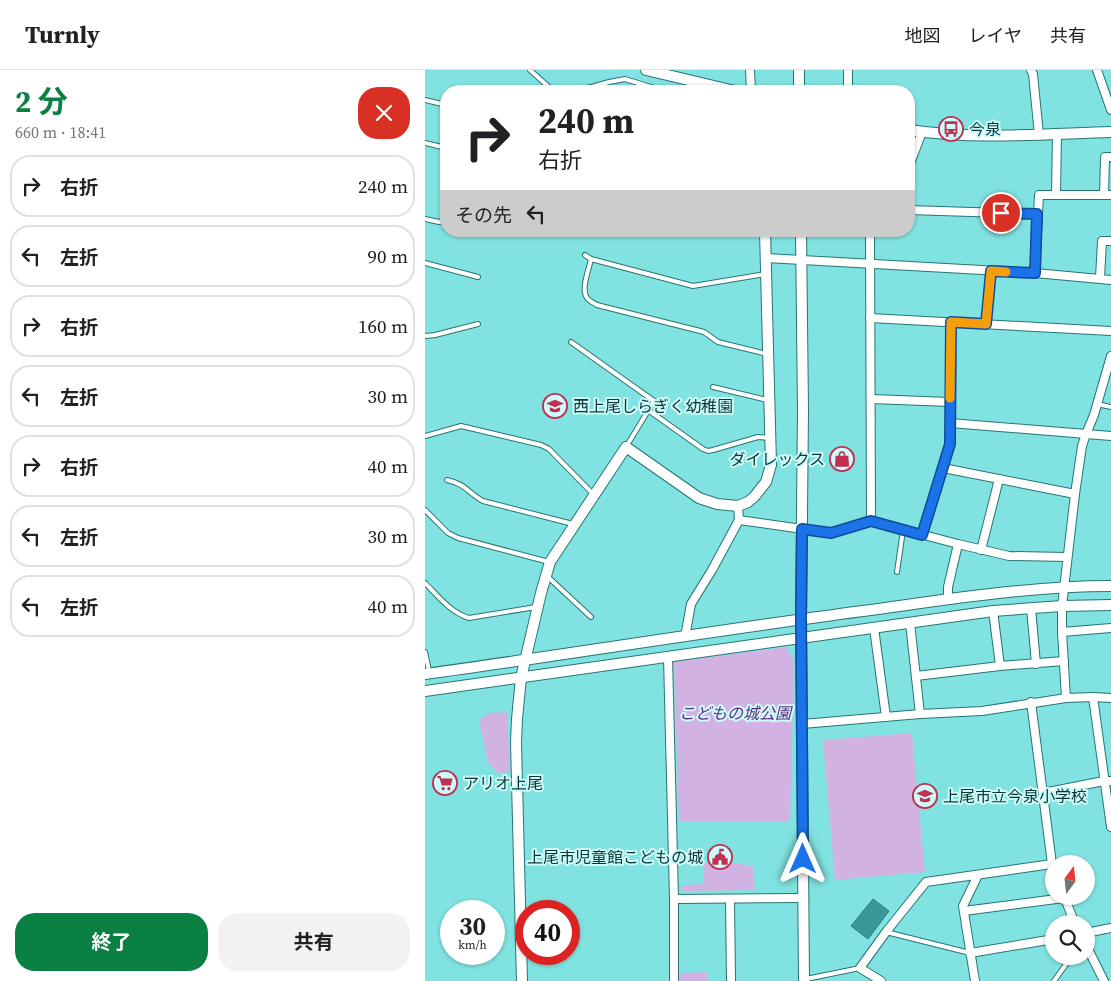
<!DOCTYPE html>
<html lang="ja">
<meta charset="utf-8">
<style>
:root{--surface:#fff;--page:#f2f2f2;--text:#202124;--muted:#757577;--line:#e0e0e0;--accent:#0b8043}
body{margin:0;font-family:"Source Serif 4","Noto Sans JP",serif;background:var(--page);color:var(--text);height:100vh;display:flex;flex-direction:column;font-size:19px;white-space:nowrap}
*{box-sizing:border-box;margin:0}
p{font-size:16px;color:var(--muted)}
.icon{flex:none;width:28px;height:28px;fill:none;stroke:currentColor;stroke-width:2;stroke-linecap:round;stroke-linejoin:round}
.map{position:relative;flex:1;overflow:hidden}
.panel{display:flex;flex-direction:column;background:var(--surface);width:425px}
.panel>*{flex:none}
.hud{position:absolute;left:15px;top:15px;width:475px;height:152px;border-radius:20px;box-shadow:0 1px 4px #0004;background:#fff;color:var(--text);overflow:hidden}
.needle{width:32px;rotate:15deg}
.controls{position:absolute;left:620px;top:785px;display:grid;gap:10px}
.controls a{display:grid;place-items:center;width:50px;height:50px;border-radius:50%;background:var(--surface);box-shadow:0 1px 4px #0004;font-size:25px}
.speed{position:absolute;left:15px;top:830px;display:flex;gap:10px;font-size:25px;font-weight:700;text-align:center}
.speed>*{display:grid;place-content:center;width:65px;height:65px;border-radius:50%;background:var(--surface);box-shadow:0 1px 4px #0004;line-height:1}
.speed small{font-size:12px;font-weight:400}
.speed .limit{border:8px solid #d22;background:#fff;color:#111}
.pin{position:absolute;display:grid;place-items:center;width:42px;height:42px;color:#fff;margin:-21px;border:2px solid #fff;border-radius:50%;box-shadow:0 1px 5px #0007}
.me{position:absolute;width:55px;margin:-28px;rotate:0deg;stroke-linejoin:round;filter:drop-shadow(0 0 4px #0008)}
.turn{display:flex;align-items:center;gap:18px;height:105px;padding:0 15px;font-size:22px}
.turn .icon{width:65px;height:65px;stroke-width:2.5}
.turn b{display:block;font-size:35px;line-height:42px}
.then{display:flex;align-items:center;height:48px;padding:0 15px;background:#0003;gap:10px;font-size:19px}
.round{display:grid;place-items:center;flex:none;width:52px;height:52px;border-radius:20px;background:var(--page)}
.head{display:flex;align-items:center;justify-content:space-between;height:85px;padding:0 15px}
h1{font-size:30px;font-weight:700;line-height:38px;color:var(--accent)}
.cta{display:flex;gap:10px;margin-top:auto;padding:10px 15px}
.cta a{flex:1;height:58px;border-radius:20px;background:var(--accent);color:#fff;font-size:20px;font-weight:700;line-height:58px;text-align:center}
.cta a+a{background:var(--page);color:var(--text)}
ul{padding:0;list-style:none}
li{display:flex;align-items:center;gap:15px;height:62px;margin:0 10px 8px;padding:0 5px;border:2px solid var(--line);border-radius:20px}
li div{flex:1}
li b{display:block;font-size:19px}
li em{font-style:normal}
header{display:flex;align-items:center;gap:30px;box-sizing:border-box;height:70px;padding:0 25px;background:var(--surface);border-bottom:1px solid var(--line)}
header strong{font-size:24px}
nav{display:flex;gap:28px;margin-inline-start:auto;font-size:18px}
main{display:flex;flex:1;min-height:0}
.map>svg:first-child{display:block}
</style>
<header>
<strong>Turnly</strong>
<nav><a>地図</a><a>レイヤ</a><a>共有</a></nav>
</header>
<main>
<section class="panel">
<div class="head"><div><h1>2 分</h1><p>660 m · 18:41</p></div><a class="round" style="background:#d93025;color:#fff"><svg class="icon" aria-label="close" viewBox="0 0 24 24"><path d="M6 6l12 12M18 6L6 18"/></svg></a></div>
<ul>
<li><svg class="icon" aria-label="right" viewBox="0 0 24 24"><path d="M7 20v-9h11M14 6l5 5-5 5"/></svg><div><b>右折</b></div><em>240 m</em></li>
<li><svg class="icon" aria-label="left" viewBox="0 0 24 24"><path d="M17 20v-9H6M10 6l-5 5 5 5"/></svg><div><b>左折</b></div><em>90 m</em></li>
<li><svg class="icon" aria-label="right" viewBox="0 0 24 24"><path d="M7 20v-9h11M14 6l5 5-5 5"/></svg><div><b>右折</b></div><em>160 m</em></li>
<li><svg class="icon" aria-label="left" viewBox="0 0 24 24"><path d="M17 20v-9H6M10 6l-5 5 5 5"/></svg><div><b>左折</b></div><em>30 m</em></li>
<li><svg class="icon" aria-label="right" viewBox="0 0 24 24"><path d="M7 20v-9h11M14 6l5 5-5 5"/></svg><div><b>右折</b></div><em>40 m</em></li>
<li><svg class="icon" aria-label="left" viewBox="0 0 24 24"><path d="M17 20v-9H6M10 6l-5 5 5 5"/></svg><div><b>左折</b></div><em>30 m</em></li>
<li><svg class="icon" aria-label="left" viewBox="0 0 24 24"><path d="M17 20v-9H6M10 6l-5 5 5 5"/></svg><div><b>左折</b></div><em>40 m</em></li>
</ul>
<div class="cta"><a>終了</a><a>共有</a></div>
</section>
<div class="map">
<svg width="686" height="911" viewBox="0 0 686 911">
<rect width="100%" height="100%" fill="#80e3e1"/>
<g fill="#d1b2e2">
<path d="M361,577l8,13 -4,161 -111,1 -5,-160z"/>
<path d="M82,642l3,60 -12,1 -10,-10 -9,-43 10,-7z"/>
<path d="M487,663l13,139 -90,8 -12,-140z"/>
<path d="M279,793h39l1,3h9l2,24 -74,1v-6l23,-1z"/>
<path d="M283,902v9h-28v-8z"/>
</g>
<path fill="#389a98" stroke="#2a7c7b" d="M448,829l16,12 -21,28 -17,-13z"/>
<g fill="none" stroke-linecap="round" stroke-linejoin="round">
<defs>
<g id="lane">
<path d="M105,0l21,19v2"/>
<path d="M152,21l32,-9 16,-3 39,12"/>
<path d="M0,30l21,5"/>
<path d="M0,73l21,5"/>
<path d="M0,149l14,3 7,-2"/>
<path d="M327,161l13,3"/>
<path d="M160,185l6,4c-2,11 -12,33 -2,41 2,2 5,3 8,5l107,27 14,10 49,12"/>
<path d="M166,189l102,27 72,-12"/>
<path d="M0,193l53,14"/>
<path d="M0,266l10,-1 43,-11"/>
<path d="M146,272l83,59 -28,46"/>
<path d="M288,317l54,13"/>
<path d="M672,334l14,3"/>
<path d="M223,340l55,39 5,2 5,-1 45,-13 11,1"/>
<path d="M0,366l36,-10 80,19 8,4 45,46"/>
<path d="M22,410c19,4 21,13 36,21l90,23"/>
<path d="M0,440l23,23 10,5 91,24"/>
<path d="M472,502l6,-42"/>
<path d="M123,507l43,40"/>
<path d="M0,513c13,13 26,30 44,35l67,-11"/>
<path d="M0,582l4,19"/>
<path d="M461,862l84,21"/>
<path d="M381,909l54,-11"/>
<path d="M629,911l18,-25"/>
</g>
<g id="street">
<path d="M325,0l1,21"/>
<path d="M606,0l2,4 6,61"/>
<path d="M672,0l14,40"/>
<path d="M423,21v-21"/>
<path d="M484,96l13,-34"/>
<path d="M631,124l1,-60"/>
<path d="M679,125l1,-38h6"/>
<path d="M484,140l129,4"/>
<path d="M445,161l1,290"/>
<path d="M341,188l269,15 76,7"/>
<path d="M610,203l4,-78h72"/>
<path d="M675,208l2,-37h9"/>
<path d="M445,248l241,13"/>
<path d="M561,254l5,-53"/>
<path d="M446,329l79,3"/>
<path d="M525,353l161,13"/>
<path d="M518,398l132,26"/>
<path d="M314,450l92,13 40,-12 87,23 51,12 58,1"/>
<path d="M497,465l28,-91 1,-122"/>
<path d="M556,480l18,-71"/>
<path d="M523,529v-12l10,-43"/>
<path d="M606,538l5,56"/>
<path d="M568,541l7,55"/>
<path d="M485,553l10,91"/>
<path d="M449,558l12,89"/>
<path d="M637,562l49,-4"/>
<path d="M260,567l6,-33 21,-34 27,-50 -1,-14"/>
<path d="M243,587l6,242v82"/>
<path d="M491,606l84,-10 64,-5"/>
<path d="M668,627l18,130"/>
<path d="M641,628l-4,-66v-26l13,-112 7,-48 4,-12 8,-19 17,-59"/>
<path d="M606,632l21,162 2,5"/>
<path d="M377,654l118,-10 62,-3 84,-13 27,-1 18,1"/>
<path d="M618,723l61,-12h7"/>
<path d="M639,826l11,28"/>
<path d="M249,829l129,-1"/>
<path d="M305,829l1,82"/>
<path d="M539,841l100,-13"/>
<path d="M661,863l25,-5"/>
<path d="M661,875l18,36"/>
<path d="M545,883l84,-14"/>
<path d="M456,911l-21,-13 26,-36 40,-50 126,-18"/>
<path d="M550,911l-12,-75 15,-31"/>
</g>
<g id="secondary">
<path d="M221,0l89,21"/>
<path d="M374,0v21"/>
<path d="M484,60c67,10 135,4 202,2"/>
<path d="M376,161l2,179 -2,209 3,362"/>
<path d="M0,604c146,-20 292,-44 438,-63 82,-11 165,-25 248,-25"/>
<path d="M0,621l568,-80 69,-5 49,-1"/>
<path d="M97,911l-6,-239 1,-23 4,-41 20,-85 9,-31 76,-115 73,51 18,6 21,2 10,-4 6,-5 12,-15 5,-17 -6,-234"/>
</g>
</defs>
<use href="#lane" stroke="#267573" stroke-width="6"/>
<use href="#street" stroke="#267573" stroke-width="10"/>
<use href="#secondary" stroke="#267573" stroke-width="12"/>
<use href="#lane" stroke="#fff" stroke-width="4"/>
<use href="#street" stroke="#fff" stroke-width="8"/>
<use href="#secondary" stroke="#fff" stroke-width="10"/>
</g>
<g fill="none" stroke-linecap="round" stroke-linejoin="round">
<defs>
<path id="route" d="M378,789l-2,-240 1,-90 29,4 40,-12 51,14 28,-91 1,-122 35,2 5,-53 44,2 2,-59 -36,-1"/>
</defs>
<use href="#route" stroke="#114b97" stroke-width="12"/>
<use href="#route" stroke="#1a73e8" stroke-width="9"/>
<path stroke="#f59e0b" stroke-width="9" d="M525,328l1,-76 35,2 5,-53 15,1"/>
</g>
<defs>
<symbol id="bus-ring" viewBox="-11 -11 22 22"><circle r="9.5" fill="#cdfbf9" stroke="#c13050" stroke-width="1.5"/><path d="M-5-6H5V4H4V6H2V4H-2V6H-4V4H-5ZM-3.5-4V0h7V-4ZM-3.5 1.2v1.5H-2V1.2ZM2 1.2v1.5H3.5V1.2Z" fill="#c13050"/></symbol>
<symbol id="school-ring" viewBox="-11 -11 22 22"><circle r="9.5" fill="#cdfbf9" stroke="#c13050" stroke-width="1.5"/><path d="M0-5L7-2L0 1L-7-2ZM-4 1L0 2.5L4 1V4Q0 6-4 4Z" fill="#c13050"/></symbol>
<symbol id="shop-ring" viewBox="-11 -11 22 22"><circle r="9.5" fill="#cdfbf9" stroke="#c13050" stroke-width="1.5"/><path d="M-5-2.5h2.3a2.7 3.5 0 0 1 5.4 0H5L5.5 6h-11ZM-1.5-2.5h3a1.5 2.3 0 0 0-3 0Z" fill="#c13050"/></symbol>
<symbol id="supermarket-ring" viewBox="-11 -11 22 22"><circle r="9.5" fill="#cdfbf9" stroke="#c13050" stroke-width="1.5"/><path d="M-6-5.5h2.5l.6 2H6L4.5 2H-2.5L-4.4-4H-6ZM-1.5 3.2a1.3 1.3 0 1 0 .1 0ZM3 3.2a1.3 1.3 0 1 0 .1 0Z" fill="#c13050"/></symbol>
<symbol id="civic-ring" viewBox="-11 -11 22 22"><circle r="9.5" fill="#cdfbf9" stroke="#c13050" stroke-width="1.5"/><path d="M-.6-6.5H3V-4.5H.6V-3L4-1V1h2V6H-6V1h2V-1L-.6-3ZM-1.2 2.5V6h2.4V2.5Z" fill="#c13050"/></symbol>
</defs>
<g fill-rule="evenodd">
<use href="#bus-ring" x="512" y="45" width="28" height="28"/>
<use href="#school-ring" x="116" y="322" width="28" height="28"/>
<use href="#shop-ring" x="403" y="375" width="28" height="28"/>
<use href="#supermarket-ring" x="6" y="699" width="28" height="28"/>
<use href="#school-ring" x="486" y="712" width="28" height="28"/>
<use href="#civic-ring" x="281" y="773" width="28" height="28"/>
</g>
<g text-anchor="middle" stroke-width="4" stroke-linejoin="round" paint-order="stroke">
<g font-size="16" fill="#0b3737" stroke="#cdfbf9" text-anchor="start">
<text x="544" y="65">今泉</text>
<text x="148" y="342">西上尾しらぎく幼稚園</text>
<text x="400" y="395" text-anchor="end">ダイレックス</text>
<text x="38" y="719">アリオ上尾</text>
<text x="518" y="732">上尾市立今泉小学校</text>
<text x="278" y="793" text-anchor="end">上尾市児童館こどもの城</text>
</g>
<g font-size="16" font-style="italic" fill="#642a7e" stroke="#cdfbf9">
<text x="310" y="649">こどもの城公園</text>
</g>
</g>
</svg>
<div class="controls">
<a><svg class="needle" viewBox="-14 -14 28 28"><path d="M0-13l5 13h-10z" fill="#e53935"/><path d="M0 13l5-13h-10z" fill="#757577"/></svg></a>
<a><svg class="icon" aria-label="search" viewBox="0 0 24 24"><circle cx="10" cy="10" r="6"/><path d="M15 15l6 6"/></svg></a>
</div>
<div class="speed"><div>30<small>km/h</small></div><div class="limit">40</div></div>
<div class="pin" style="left:576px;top:143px;background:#d93025"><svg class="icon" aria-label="arrive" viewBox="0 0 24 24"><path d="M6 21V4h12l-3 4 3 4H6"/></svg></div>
<svg class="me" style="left:378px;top:789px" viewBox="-20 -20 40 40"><path d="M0-17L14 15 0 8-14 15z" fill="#1a73e8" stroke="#fff" stroke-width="4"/></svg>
<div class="hud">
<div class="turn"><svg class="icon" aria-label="right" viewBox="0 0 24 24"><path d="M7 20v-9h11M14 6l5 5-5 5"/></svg><div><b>240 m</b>右折</div></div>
<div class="then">その先<svg class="icon" aria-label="left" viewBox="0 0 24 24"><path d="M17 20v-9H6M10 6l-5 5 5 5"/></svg></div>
</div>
</div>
</main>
